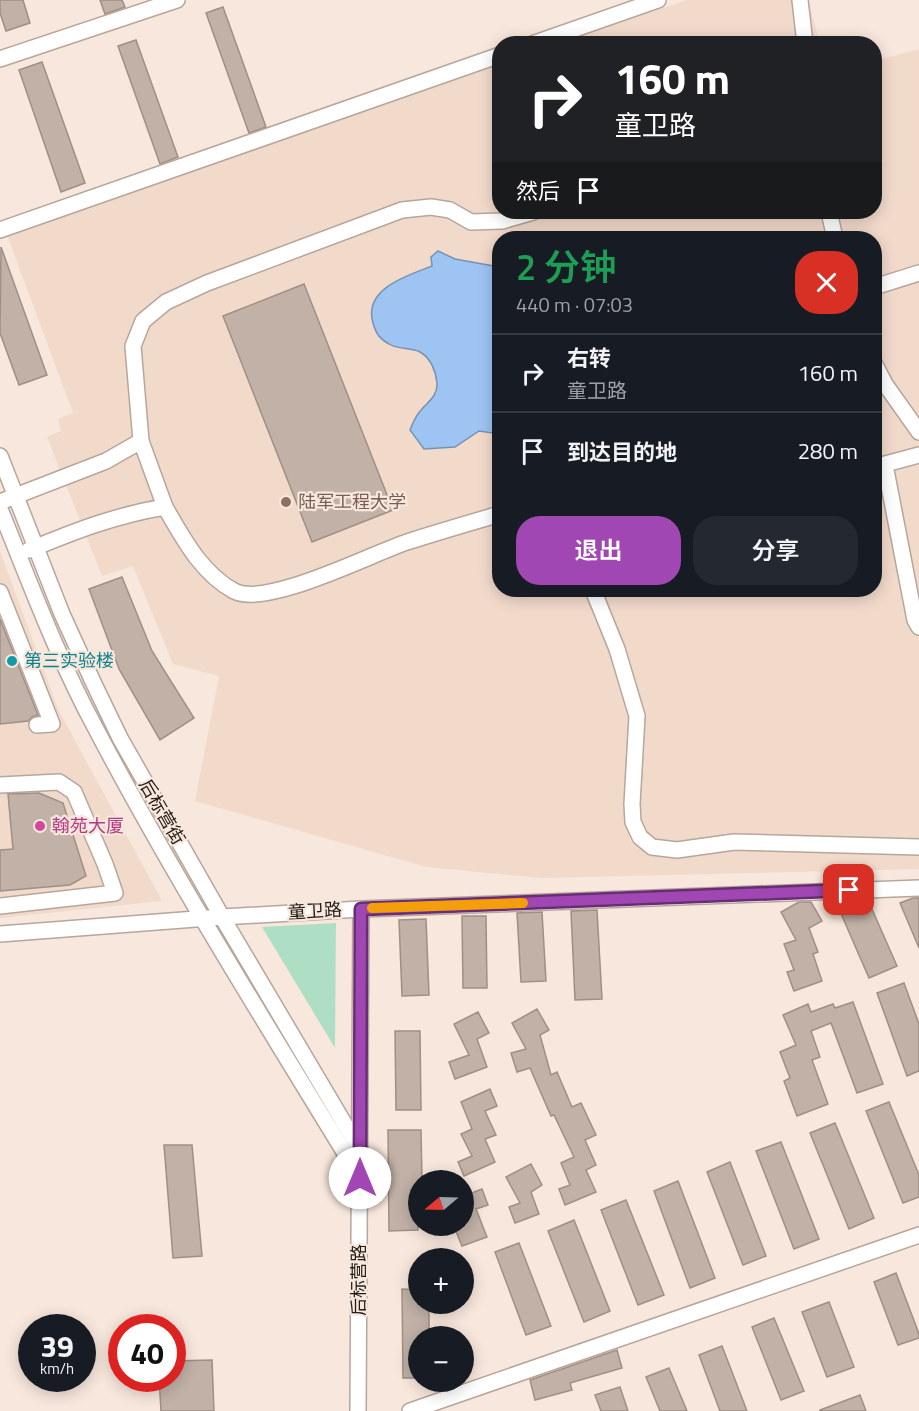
<!DOCTYPE html>
<html lang="zh">
<meta charset="utf-8">
<style>
:root{--surface:#171b24;--page:#242831;--text:#f1f3f6;--muted:#9ea1a6;--line:#363941;--accent:#a047b3}
body{margin:0;font-family:"Titillium Web","Noto Sans SC",sans-serif;background:var(--page);color:var(--text);height:100vh;display:flex;flex-direction:column;font-size:22px;white-space:nowrap}
*{box-sizing:border-box;margin:0}
p{font-size:20px;color:var(--muted)}
.icon{flex:none;width:33px;height:33px;fill:none;stroke:currentColor;stroke-width:2;stroke-linecap:round;stroke-linejoin:round}
.map{position:relative;flex:1;overflow:hidden}
.panel{position:absolute;left:492px;top:231px;width:390px;height:366px;display:flex;flex-direction:column;background:var(--surface);border-radius:24px;box-shadow:0 3px 15px #0003}
.panel>*{flex:none}
.guide{position:absolute;left:492px;top:36px;width:390px;height:183px;border-radius:24px;box-shadow:0 3px 15px #0003;background:#202124;color:#fff;overflow:hidden}
.needle{width:39px;rotate:251deg}
.buttons{position:absolute;left:408px;top:1170px;display:grid;gap:12px}
.buttons a{display:grid;place-items:center;width:66px;height:66px;border-radius:50%;background:var(--surface);box-shadow:0 3px 15px #0003;font-size:30px}
.speed{position:absolute;left:18px;top:1314px;display:flex;gap:12px;font-size:30px;font-weight:700;text-align:center}
.speed>*{display:grid;place-content:center;width:78px;height:78px;border-radius:50%;background:var(--surface);box-shadow:0 3px 15px #0003;line-height:1}
.speed small{font-size:15px;font-weight:400}
.speed .limit{border:9px solid #d22;background:#fff;color:#111}
.pin{position:absolute;display:grid;place-items:center;width:51px;height:51px;color:#fff;margin:-26px;border-radius:12px;box-shadow:0 3px 9px #0006}
.me{position:absolute;width:66px;margin:-33px;rotate:0deg;stroke-linejoin:round;filter:drop-shadow(0 0 4px #0008)}
.turn{display:flex;align-items:center;gap:21px;height:126px;padding:0 24px;font-size:27px}
.turn .icon{width:78px;height:78px;stroke-width:2.5}
.turn b{display:block;font-size:42px;line-height:51px}
.then{display:flex;align-items:center;height:57px;padding:0 24px;background:#0003;gap:12px;font-size:22px}
.round{display:grid;place-items:center;flex:none;width:63px;height:63px;border-radius:24px;background:var(--page)}
.overview{display:flex;align-items:center;justify-content:space-between;height:102px;padding:0 24px}
h1{font-size:36px;font-weight:600;line-height:45px;color:#1e9e55}
.cta{display:flex;gap:12px;margin-top:auto;padding:12px 24px}
.cta a{flex:1;height:69px;border-radius:24px;background:var(--accent);color:#fff;font-size:24px;font-weight:600;line-height:69px;text-align:center}
.cta a+a{background:var(--page);color:var(--text)}
ul{padding:0;list-style:none}
li{display:flex;align-items:center;gap:18px;height:78px;padding:0 24px;border-top:2px solid var(--line)}
li div{flex:1}
li b{display:block;font-size:22px}
li em{font-style:normal}
.map>svg:first-child{display:block}
</style>
<div class="map">
<svg width="919" height="1411" viewBox="0 0 919 1411">
<rect width="100%" height="100%" fill="#f8e7dc"/>
<g fill="#f2dacb" fill-rule="evenodd">
<path d="M687,0h121l12,43 -264,1z"/>
<path d="M919,49v820l-377,9 -116,-11 -231,-66 24,-125 -46,-12 -40,-98 -31,10 -55,-139 14,-6 -3,-12 15,-6 -66,-178 492,-173 1,150h374l1,-151zM500,238h374v352h-374z"/>
<path d="M0,551l58,158 104,192 -162,17z"/>
</g>
<path fill="#aedfc4" d="M336,923l-1,125 -73,-121z"/>
<path fill="#9dc4f3" stroke="#7892b2" stroke-width="1.5" d="M438,251l17,8 44,8v167l-20,-3 -24,16 -31,2 -14,-19c2,-5 5,-12 8,-16 7,-11 20,-16 19,-31 -1,-11 -6,-25 -17,-31 -9,-5 -22,-2 -31,-8 -9,-5 -13,-10 -16,-21 -10,-34 33,-47 59,-57l-1,-9z"/>
<g fill="#c1b1a7" stroke="#9f8f85" stroke-width="1.5">
<path d="M0,0h23l7,23 -24,8 -6,-18z"/>
<path d="M100,0h22l3,7 -20,7z"/>
<path d="M223,7l43,120 -17,6 -43,-120z"/>
<path d="M136,40l42,117 -18,7 -42,-118z"/>
<path d="M42,62l43,121 -24,9 -42,-122z"/>
<path d="M1,247l46,128 -28,10 -19,-52z"/>
<path d="M304,284l89,226 -81,32 -89,-226z"/>
<path d="M122,577l30,74 42,67 -34,22 -41,-71 -30,-80z"/>
<path d="M0,619l38,96 -6,2 -4,4 -28,3z"/>
<path d="M39,793l24,10 23,73 -16,9 -70,6v-41l13,-1 -5,-55z"/>
<path d="M913,898h6v50l-19,-45z"/>
<path d="M861,900h7l29,66 -28,12 -30,-69z"/>
<path d="M799,902h12l11,19 -13,7 9,24 -5,2 9,27 -28,10 -7,-19 7,-2 -10,-26 12,-4 -15,-28z"/>
<path d="M597,910l5,89 -27,1 -4,-89z"/>
<path d="M542,912l4,69 -25,1 -4,-69z"/>
<path d="M462,916h24l1,72h-24z"/>
<path d="M426,919l3,76 -27,1 -3,-76z"/>
<path d="M904,983l15,41v47l-12,5 -30,-83z"/>
<path d="M853,1002l30,82 -26,9 -26,-70 -20,8 9,26 -8,3 16,44 -31,12 -13,-35 6,-3 -10,-26 16,-7 -13,-30 25,-11 3,8 22,-8 2,4z"/>
<path d="M537,1009l12,21 -9,5 11,40 6,-3 15,35 9,-4 15,32 -11,5 11,25 -10,5 10,22 -31,13 -6,-16 11,-4 -9,-22 13,-6 -20,-42 -3,1 -21,-48 -13,4 -6,-19 15,-4 -14,-26z"/>
<path d="M478,1012l11,21 -12,6 10,28 -32,12 -6,-17 20,-7 -15,-31z"/>
<path d="M395,1031h25l1,79h-25z"/>
<path d="M490,1089l7,17 -12,5 11,24 -11,4 10,23 -31,14 -6,-14 14,-6 -11,-22 11,-5 -11,-27z"/>
<path d="M889,1102l30,73v22l-16,6 -37,-92z"/>
<path d="M835,1123l39,95 -25,11 -39,-96z"/>
<path d="M388,1130h33l1,50h-4v50l-29,1z"/>
<path d="M781,1142l38,97 -25,10 -38,-98z"/>
<path d="M164,1145h28l10,111 -29,2z"/>
<path d="M730,1162l36,94 -23,9 -36,-93z"/>
<path d="M531,1164l11,21 -11,7 8,22 -24,9 -6,-16 11,-4 -14,-26z"/>
<path d="M678,1181l37,97 -25,10 -36,-97z"/>
<path d="M482,1189l6,16 -12,4 11,28 -25,9 -7,-17 9,-3v-30z"/>
<path d="M626,1200l38,95 -26,10 -37,-95z"/>
<path d="M574,1220l36,91 -26,11 -36,-91z"/>
<path d="M519,1243l32,83 -25,9 -31,-83z"/>
<path d="M896,1273l23,61v4l-21,7 -24,-63z"/>
<path d="M402,1289l16,1v14h11v32h-11v42h-15z"/>
<path d="M829,1302l25,65 -27,10 -25,-65z"/>
<path d="M774,1318l30,73 -23,9 -29,-73z"/>
<path d="M722,1346l25,65h-27l-21,-56z"/>
<path d="M617,1350l5,18 -52,15 2,7 -37,10 -5,-20z"/>
<path d="M212,1360l2,51h-53l-2,-33h13v-17z"/>
<path d="M669,1368l18,43h-27l-14,-34z"/>
<path d="M620,1387l8,24h-27l-6,-16z"/>
<path d="M860,1395l6,16h-46v-1z"/>
</g>
<g fill="none" stroke-linecap="round" stroke-linejoin="round">
<defs>
<g id="minor">
<path d="M800,0l5,44"/>
<path d="M532,44l126,-44"/>
<path d="M0,59l177,-59"/>
<path d="M829,212l6,26"/>
<path d="M0,230l500,-175"/>
<path d="M874,287l45,-14"/>
<path d="M874,363l11,21 34,48"/>
<path d="M141,441l24,66"/>
<path d="M0,456l62,158 32,70 26,54 102,179 138,233"/>
<path d="M885,465l30,155 4,7"/>
<path d="M874,467l45,-12"/>
<path d="M0,502l106,-41 35,-20 -8,-95 10,-25 23,-19 41,-19 195,-73 29,-3 19,3 21,12 31,-1 31,-9"/>
<path d="M0,509c30,74 58,150 96,220 81,154 174,301 264,449"/>
<path d="M29,550c46,-19 87,-35 136,-43 18,31 36,66 69,84 32,17 137,-37 173,-49 31,-10 62,-19 93,-28"/>
<path d="M593,590l24,59 20,67 -5,88 1,18 7,15 12,10 25,3 57,-8 185,5"/>
<path d="M0,592l52,132 -15,1"/>
<path d="M0,785l59,-3 15,10 31,72 10,29 -115,13"/>
<path d="M0,934l222,-17 139,-8 558,-21"/>
<path d="M358,1411l3,-502"/>
<path d="M410,1411l509,-176"/>
</g>
</defs>
<use href="#minor" stroke="#b6a69c" stroke-width="18"/>
<use href="#minor" stroke="#fff" stroke-width="15"/>
</g>
<g fill="none" stroke-linecap="round" stroke-linejoin="round">
<defs>
<path id="route" d="M360,1178l1,-269 488,-19"/>
</defs>
<use href="#route" stroke="#682e74" stroke-width="15"/>
<use href="#route" stroke="#a047b3" stroke-width="10"/>
<path stroke="#f59e0b" stroke-width="10" d="M372,908l151,-5"/>
</g>
<circle fill="#8d6e63" stroke="#f8e7dc" stroke-width="2" cx="286" cy="502" r="6"/>
<circle fill="#0f9aa8" stroke="#f8e7dc" stroke-width="2" cx="12" cy="661" r="6"/>
<circle fill="#d1479c" stroke="#f8e7dc" stroke-width="2" cx="40" cy="826" r="6"/>
<g text-anchor="middle" stroke-width="4.5" stroke-linejoin="round" paint-order="stroke">
<g font-size="18" fill="#785e54" stroke="#f8e7dc" text-anchor="start">
<text x="298" y="508">陆军工程大学</text>
</g>
<g font-size="18" fill="#0d838f" stroke="#f8e7dc" text-anchor="start">
<text x="24" y="667">第三实验楼</text>
</g>
<g font-size="18" fill="#221d19" stroke="#f8e7dc">
<text transform="translate(162 812) rotate(60)" y="6">后标营街</text>
<text transform="translate(315 911) rotate(-3)" y="6">童卫路</text>
<text transform="translate(359 1280) rotate(-90)" y="6">后标营路</text>
</g>
<g font-size="18" fill="#b23c85" stroke="#f8e7dc" text-anchor="start">
<text x="52" y="832">翰苑大厦</text>
</g>
</g>
</svg>
<div class="buttons">
<a><svg class="needle" viewBox="-14 -14 28 28"><path d="M0-13l5 13h-10z" fill="#e53935"/><path d="M0 13l5-13h-10z" fill="#9ea1a6"/></svg></a>
<a>+</a>
<a>−</a>
</div>
<div class="speed"><div>39<small>km/h</small></div><div class="limit">40</div></div>
<div class="pin" style="left:849px;top:890px;background:#d93025"><svg class="icon" aria-label="arrive" viewBox="0 0 24 24"><path d="M6 21V4h12l-3 4 3 4H6"/></svg></div>
<svg class="me" style="left:360px;top:1178px" viewBox="-20 -20 40 40"><circle r="19" fill="#fff"/><path d="M0-13L10 11 0 6-10 11z" fill="#a047b3"/></svg>
<div class="guide">
<div class="turn"><svg class="icon" aria-label="right" viewBox="0 0 24 24"><path d="M7 20v-9h11M14 6l5 5-5 5"/></svg><div><b>160 m</b>童卫路</div></div>
<div class="then">然后<svg class="icon" aria-label="arrive" viewBox="0 0 24 24"><path d="M6 21V4h12l-3 4 3 4H6"/></svg></div>
</div>
<section class="panel">
<div class="overview"><div><h1>2 分钟</h1><p>440 m · 07:03</p></div><a class="round" style="background:#d93025;color:#fff"><svg class="icon" aria-label="close" viewBox="0 0 24 24"><path d="M6 6l12 12M18 6L6 18"/></svg></a></div>
<ul>
<li><svg class="icon" aria-label="right" viewBox="0 0 24 24"><path d="M7 20v-9h11M14 6l5 5-5 5"/></svg><div><b>右转</b><p>童卫路</p></div><em>160 m</em></li>
<li><svg class="icon" aria-label="arrive" viewBox="0 0 24 24"><path d="M6 21V4h12l-3 4 3 4H6"/></svg><div><b>到达目的地</b></div><em>280 m</em></li>
</ul>
<div class="cta"><a>退出</a><a>分享</a></div>
</section>
</div>
